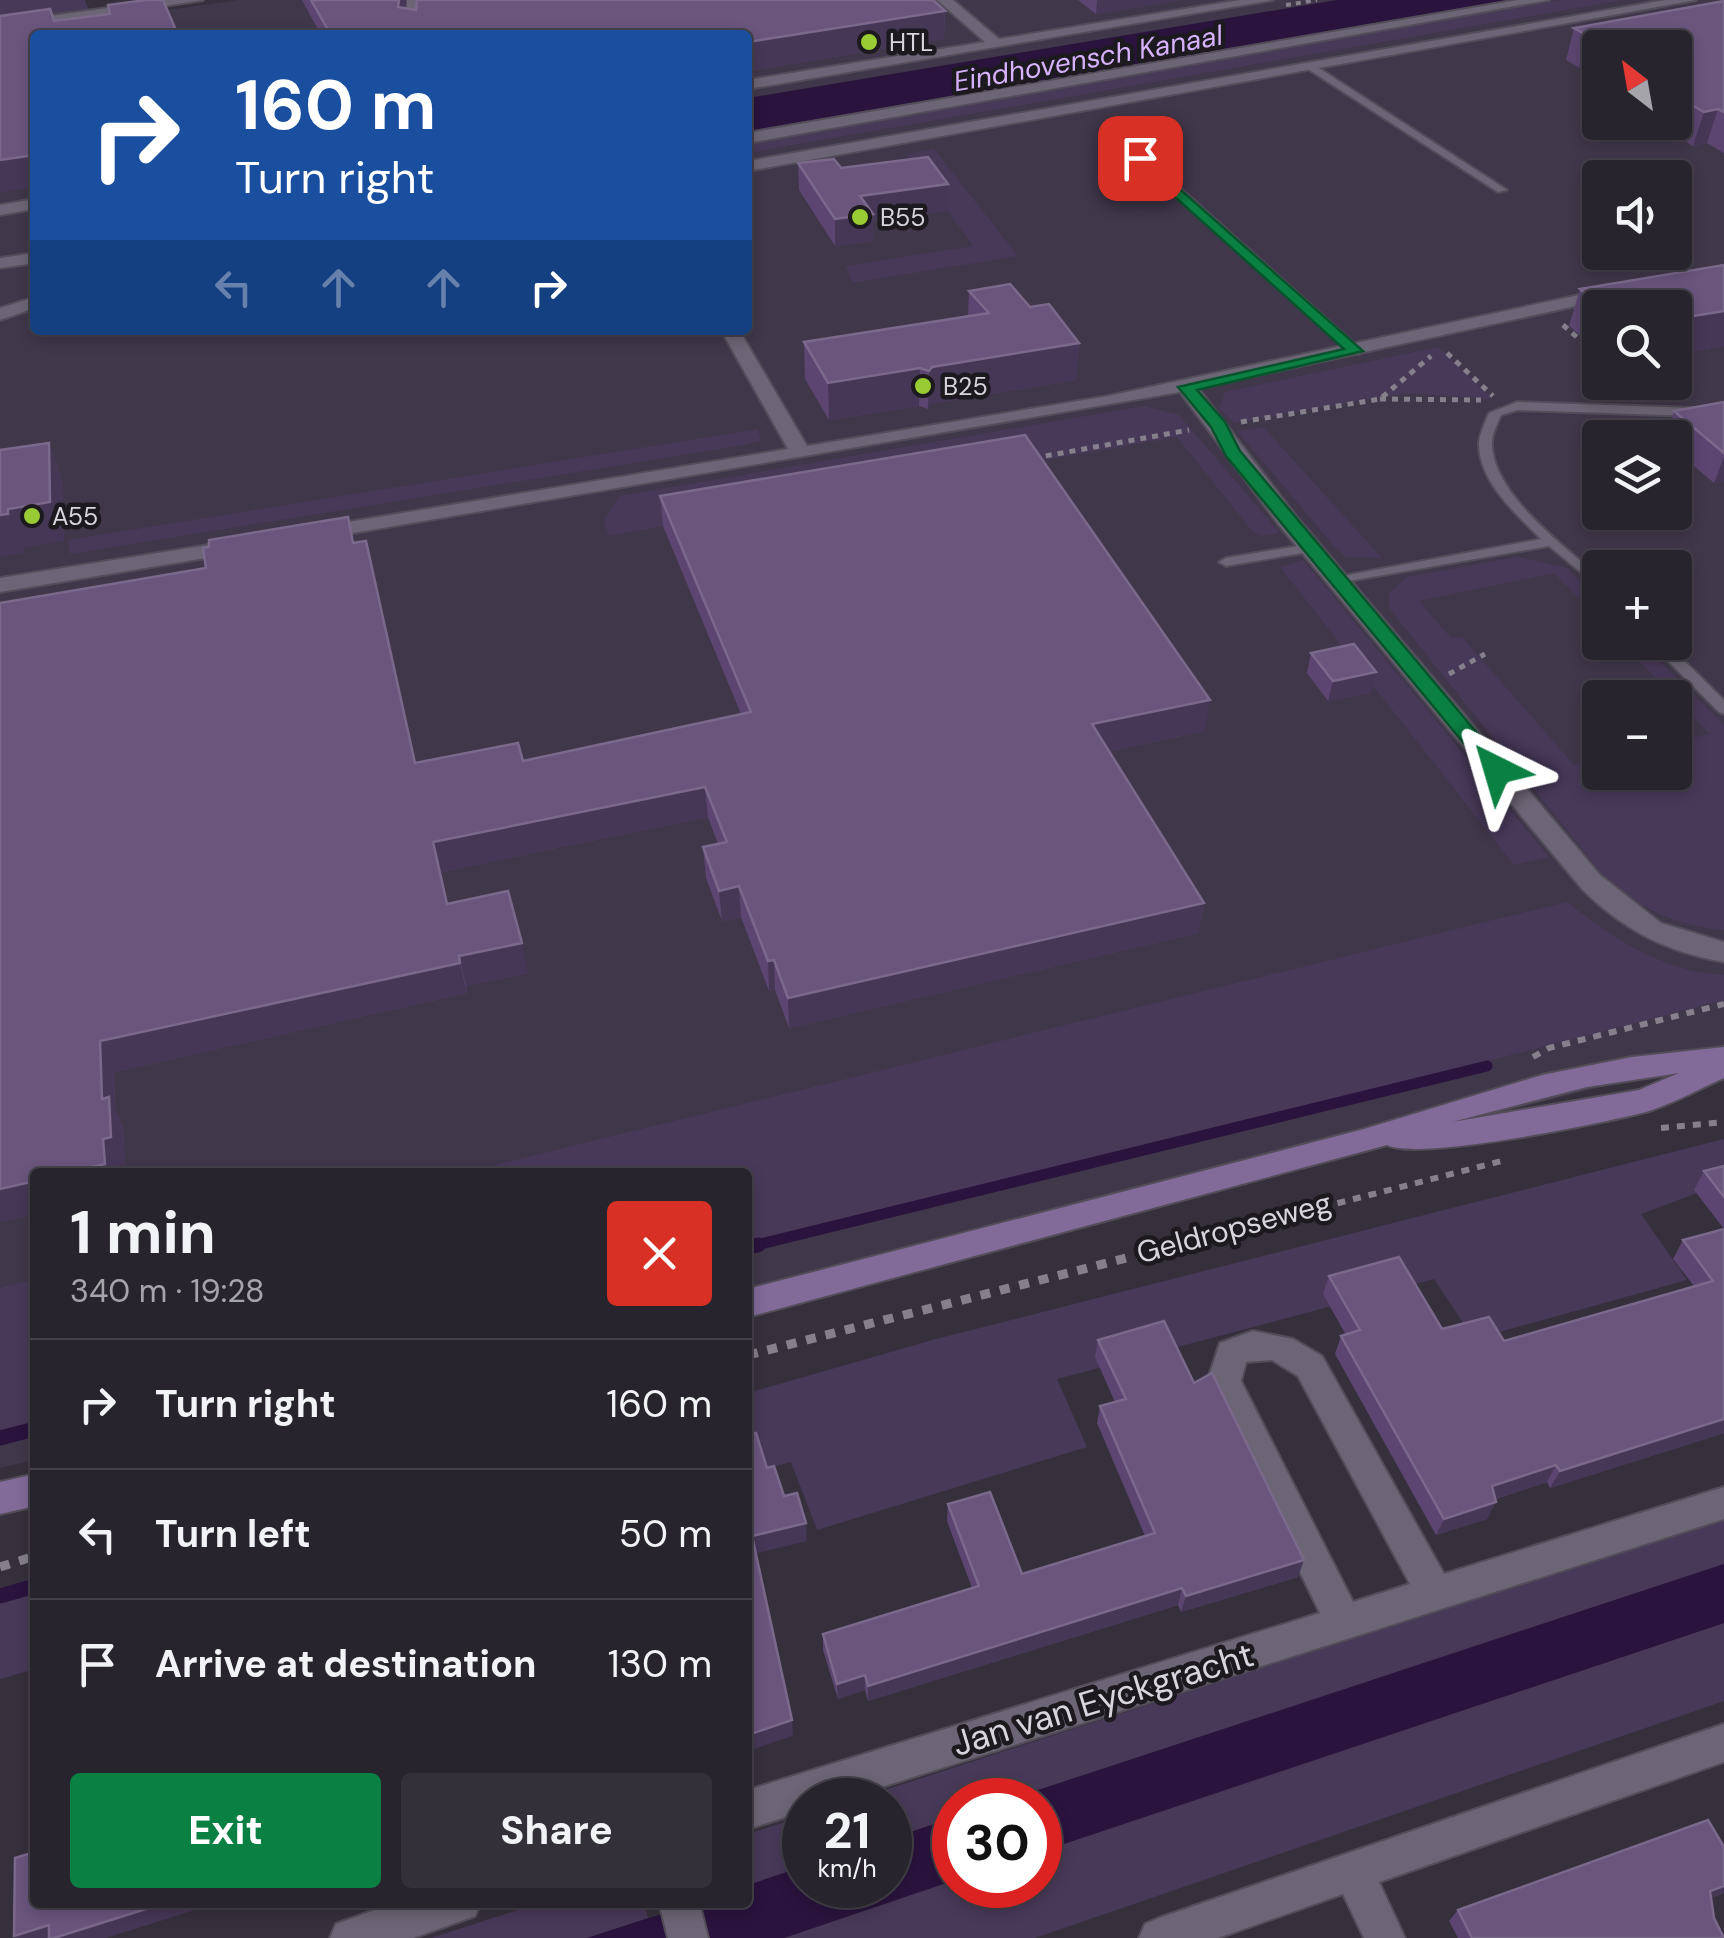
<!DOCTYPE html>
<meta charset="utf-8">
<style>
:root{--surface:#28242e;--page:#34303a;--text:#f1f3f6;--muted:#a5a4aa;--line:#44414a;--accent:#0b8043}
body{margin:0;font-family:"DM Sans",sans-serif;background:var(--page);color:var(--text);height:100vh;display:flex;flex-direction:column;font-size:38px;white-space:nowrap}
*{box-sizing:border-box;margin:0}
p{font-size:32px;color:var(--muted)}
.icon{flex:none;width:55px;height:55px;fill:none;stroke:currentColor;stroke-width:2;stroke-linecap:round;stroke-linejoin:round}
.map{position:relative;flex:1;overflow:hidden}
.side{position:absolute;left:30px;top:1168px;width:722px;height:740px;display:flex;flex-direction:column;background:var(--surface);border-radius:10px;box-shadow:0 5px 15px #0003,0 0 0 2px var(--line)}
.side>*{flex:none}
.banner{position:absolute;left:30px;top:30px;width:722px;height:305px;border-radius:10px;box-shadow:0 5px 15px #0003,0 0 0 2px var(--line);background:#1a4fa0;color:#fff;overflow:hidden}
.needle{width:65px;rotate:329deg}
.tools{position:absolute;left:1582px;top:30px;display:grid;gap:20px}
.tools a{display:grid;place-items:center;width:110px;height:110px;border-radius:10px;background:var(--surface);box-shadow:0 5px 15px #0003,0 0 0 2px var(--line);font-size:50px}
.speed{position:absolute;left:782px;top:1778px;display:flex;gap:20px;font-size:50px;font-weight:700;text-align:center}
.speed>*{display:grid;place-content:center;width:130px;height:130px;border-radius:50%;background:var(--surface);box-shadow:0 5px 15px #0003,0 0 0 2px var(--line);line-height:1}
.speed small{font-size:25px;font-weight:400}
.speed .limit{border:15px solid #d22;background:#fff;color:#111}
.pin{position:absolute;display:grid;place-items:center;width:85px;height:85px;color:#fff;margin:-42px;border-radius:20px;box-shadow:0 5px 15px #0006}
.me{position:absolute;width:110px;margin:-55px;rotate:320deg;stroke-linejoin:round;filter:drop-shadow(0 0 8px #0008)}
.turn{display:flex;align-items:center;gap:35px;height:210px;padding:0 40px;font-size:45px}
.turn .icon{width:130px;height:130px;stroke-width:2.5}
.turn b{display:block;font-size:70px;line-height:85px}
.lanes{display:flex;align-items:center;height:95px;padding:0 40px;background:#0003;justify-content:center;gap:50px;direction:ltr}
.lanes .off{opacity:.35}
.round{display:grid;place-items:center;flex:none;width:105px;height:105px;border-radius:10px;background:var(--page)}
.head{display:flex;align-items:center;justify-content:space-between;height:170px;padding:0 40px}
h1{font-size:60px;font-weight:700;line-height:75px}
.primary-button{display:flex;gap:20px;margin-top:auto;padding:20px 40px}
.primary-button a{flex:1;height:115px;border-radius:10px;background:var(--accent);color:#fff;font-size:40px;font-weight:700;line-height:115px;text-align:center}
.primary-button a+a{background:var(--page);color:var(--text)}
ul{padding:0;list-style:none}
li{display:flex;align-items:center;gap:30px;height:130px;padding:0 40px;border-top:2px solid var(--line)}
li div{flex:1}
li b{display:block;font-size:38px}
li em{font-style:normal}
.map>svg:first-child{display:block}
</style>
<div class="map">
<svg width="1724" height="1938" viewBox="0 0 1724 1938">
<rect width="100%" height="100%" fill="#36303d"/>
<path fill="#40374a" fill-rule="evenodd" d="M238,0h1486v1056l-976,247v-131h-713v288l-35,8v-1434zM35,35h713v295h-713zM1600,48h75v74h-75zM1600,178h75v74h-75zM1600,308h75v74h-75zM1600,438h75v74h-75zM1600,568h75v74h-75zM1600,698h75v74h-75z"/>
<g fill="#493959">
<path d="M0,0h85l4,11 -89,13z"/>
<path d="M1561,0h62l-875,153v-11z"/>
<path d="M934,149l84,107 -166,27 -6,-17 127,-20 -66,-92z"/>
<path d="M1438,347l55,52 -88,-6 -170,30 -16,-14 6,-17z"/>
<path d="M1144,406l35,9 101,118 -20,3 -7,-4 -76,-95 -569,99 -4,-16 15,-24z"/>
<path d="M1263,427l4,4 115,127 -36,-1 -12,-11 -97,-115z"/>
<path d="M758,429l3,12 -23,5 -668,108 -2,-14z"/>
<path d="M1518,557l49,11 33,34v18l-46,-47 -135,28 32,37 11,-1 112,128 26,-6v13h75v-30l35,-8 -89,-91h20l83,82v205c-49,-4 -86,-22 -122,-56l-213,-266v-15l18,-16z"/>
<path d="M1303,560l246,297 -35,8 -234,-298z"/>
<path d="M1567,902c46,36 96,70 157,73v25l-976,252v-80h-282z"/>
<path d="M1724,1139v44l-83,31 46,66 -213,59 -40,-60 -377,100 30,68 -270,83 -26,-68 -43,12v-81l188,-54z"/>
<path d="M35,1279v152l-35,9v-152z"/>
<path d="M1724,1518v46l-716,236h-53v17l-65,22v-39h-36z"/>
<path d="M35,1594v75l-35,10v-76z"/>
<path d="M1724,1623v78l-689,237h-251l171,-58v5h85v-33z"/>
<path d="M805,1816v50l-57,19v-51z"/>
<path d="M543,1902l101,1 4,15 -61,20h-156z"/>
</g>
<g fill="#2a133d">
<path d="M1337,0h172l-761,131v-33z"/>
<path d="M1724,1564v59l-684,229v-52h-32z"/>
<path d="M955,1817v63l-171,58h-197l108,-35 53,-1v-17l57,-19v19h85v-46z"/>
</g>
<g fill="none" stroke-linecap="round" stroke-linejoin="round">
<path stroke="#2a133d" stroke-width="11" d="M748,1247l739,-181"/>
<g stroke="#2a133d" stroke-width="15">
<path d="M748,1247l10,-2"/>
<path d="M0,1438l35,-9"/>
<path d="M0,1596l35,-10"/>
</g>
<defs>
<g id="service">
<path d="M1308,65h6l193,125 -9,2 -190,-123z"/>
<path d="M1109,132h8l242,216v6h-8l-242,-218z"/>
<path d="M1517,402l207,7v8l-206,-7 -17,5c-4,10 -10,20 -9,30 2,50 73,102 108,132v11l-51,-42 -217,38v-6l5,-1 204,-38c-24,-24 -62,-57 -62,-95 0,-10 6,-21 10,-31z"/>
<path d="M1310,544l7,4 -2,3 -89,15 -7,-4 7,-4z"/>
<path d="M1649,642h16l59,58v14l-5,-2z"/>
</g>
<g id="minor">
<rect x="407" y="0" width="14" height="35"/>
<path d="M937,0h16l46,39 241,-39h33l-525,89v-9l237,-38z"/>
<path d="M1518,0h31l-801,143v-10z"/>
<path d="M1665,0h31l-948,171v-10z"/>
<path d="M35,199v10l-35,6v-10z"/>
<path d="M35,253v10l-35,5v-10z"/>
<path d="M1612,288l6,1v8l-420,91 97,127 305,360 61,48 63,19v20c-57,-10 -101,-32 -142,-73l-303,-364 -99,-133 -868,148 -11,-6 11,-6 476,-79 -67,-119h18l68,116 301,-50z"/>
<path d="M35,297v11l-35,12v-12z"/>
<path d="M240,540l11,6 -3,5 -248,41v-14z"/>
<path d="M1253,1331l40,8 29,17 122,218 280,-87v32l-883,281h-36v11l-57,18v-39l572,-177 -113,-231 13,-39zM1272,1360l26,16 112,208 -57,18 -112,-221 5,-19z"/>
<path d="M1724,1724v38l-345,120 26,56h-41l-21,-44 -125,44h-79l6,-14 14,-6z"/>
<path d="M397,1902h84l-6,14 -62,22h-83l6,-14z"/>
<path d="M659,1902h40l9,36h-40z"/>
</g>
<path id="tertiary" d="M165,0h38l-203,31v-8z"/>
<g id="secondary">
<path d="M1724,1047v31c-25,11 -52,26 -78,34 -43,11 -227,49 -259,33l-639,172v-28l616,-160 178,-54 90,-18zM1679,1073l-40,17 -187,32 135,-35z"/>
<path d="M35,1474v32l-35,8v-32z"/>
</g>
</defs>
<use href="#service" stroke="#524d58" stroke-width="4"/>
<use href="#minor" stroke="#524d58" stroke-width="4"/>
<use href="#tertiary" stroke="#524d58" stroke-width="4"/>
<use href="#secondary" stroke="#524d58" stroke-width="4"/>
<path stroke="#85808b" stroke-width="4" stroke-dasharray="5 5" stroke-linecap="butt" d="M1286,5l31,-5"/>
<g stroke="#85808b" stroke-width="5" stroke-dasharray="6 6" stroke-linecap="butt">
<path d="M1563,325l37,32"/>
<path d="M1447,353l46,43"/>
<path d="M1380,399l101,1"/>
<path d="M1241,422l139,-23 51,-43"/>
<path d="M1034,458l155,-28"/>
<path d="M1449,674l36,-20"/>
</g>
<g stroke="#85808b" stroke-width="6" stroke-dasharray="8 8" stroke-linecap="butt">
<path d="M1533,1057l16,-9 175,-44"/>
<path d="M1661,1128l63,-6"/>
<path d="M1167,1247l335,-86"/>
</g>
<g stroke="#85808b" stroke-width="9" stroke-dasharray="10 10" stroke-linecap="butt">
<path d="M748,1355l429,-110"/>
<path d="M0,1567l35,-11"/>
</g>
<use href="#service" fill="#6c6575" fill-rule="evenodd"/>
<use href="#minor" fill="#6c6575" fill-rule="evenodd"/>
<use href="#tertiary" fill="#6c6575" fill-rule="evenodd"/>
<use href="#secondary" fill="#826a99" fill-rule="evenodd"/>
</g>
<g fill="#5c4671">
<path d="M302,0h104l-1,8 11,2 529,1 -1,28 -196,32v-36h-427z"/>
<path d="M1078,0h102l-84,14z"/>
<path d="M1724,1v152l-17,-10 -14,3 -40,-24h22v-74h-75v32l-34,-20 8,-32z"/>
<path d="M798,163l149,48 -74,10v20l-38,5 -36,-56z"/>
<path d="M1724,265v81l-49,8v-46h-75v44l-31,-26 11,-37z"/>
<path d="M969,291l61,16 49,36 -3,37 -145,24 -3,5 -9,-3 -90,14 -24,-41 -1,-37 164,-25z"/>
<path d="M1724,402v79l-10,2 -39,-33v-12h-10l9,-27z"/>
<path d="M660,496l545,235 -96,20 95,152 -6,30 -409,95 -14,-38 -6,1 -28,-74 -19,4 -16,-43 -3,-31 15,-3 -10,-27 -268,55 8,32 80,69 -62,13 1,7 -353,79 1,38 8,17 2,40 -7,1 -83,4v42l-35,8v-619l354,-60 61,220 108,-2 218,-47 -78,-188z"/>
<path d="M1311,653l60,40 -43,8 -21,-28z"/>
<path d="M1724,1166v267l-174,55 -3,-6 -51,17 -9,20 -51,16 -101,-181 6,-18 5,-1 -23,-41 6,-18 113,53 62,12 190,-55 -21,-27 10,-19 41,-11 -30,-39 10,-19z"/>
<path d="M1098,1340l96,43 104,194 -117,35 -3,-7 -310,96 -3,-11 -27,9 -15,-49v-16l149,-46 -25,-67 1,-17 74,70 123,-38 -48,-113 3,-17 15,-4 -20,-45z"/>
<path d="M1724,1847v46l-13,5 3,20 10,20h-266l-9,-17 9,-11z"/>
</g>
<g fill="#473757">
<path d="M399,0h7l-3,35 -5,-28z"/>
<path d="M1097,0h83l-84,14z"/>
<path d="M945,11l-1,28 -196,32v-29z"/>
<path d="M1718,109l-11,34 -14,3 11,-34z"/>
<path d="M35,155v32l-35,6v-33z"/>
<path d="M948,184l-1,27 -74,10v20l-38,5v-27l25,-23z"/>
<path d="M1724,311v35l-49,8v-35z"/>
<path d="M1079,343l-3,37 -145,24 -3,5 1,-38 3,-4z"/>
<path d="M920,368l-1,38 -90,14 -1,-37z"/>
<path d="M49,443l14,38 1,60 -41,7v5l-23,4v-42l8,-6z"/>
<path d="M1724,457v24l-10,2z"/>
<path d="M1376,672l-5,21 -43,8 5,-20z"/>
<path d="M1210,700l-5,31 -116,24 3,-31z"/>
<path d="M705,787l3,30 -268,55 -7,-30z"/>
<path d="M739,886l2,31 -19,4 -3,-30z"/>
<path d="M1204,903l-6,30 -409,95 -1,-30z"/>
<path d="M522,943l6,30 -62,13 -7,-30z"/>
<path d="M774,960l1,30 -6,1 -1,-30z"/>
<path d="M460,963l7,30 -353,79 1,38 8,17 2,40 -7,1v4h-48l32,-73 -2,-58z"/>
<path d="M35,1181v33l-35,8v-33z"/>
<path d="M1724,1419v14l-174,55 10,-17z"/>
<path d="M1556,1465l-9,17 -63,21 8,-17z"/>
<path d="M1496,1502l-9,17 -51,16 8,-16z"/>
<path d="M806,1523l1,18 -53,13 -2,-18z"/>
<path d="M1304,1560l-6,17 -117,35 5,-16z"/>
<path d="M1182,1588l-4,17 -310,96v-15z"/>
<path d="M865,1675v15l-27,9 -1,-15z"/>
<path d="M792,1720l1,16 -45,15v-16z"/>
<path d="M1724,1886v7l-26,9 12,-11z"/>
<path d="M168,1902h52l-114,36h-90l-2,-2 35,-11z"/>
</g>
<g fill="#6a557d" stroke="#7b698c" stroke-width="2.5">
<path d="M146,0h17l15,35h-143v120l-35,5v-144l50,-7 4,12 56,-7 -2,-9z"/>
<path d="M311,0h88l-1,7 18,3 1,-10h516l12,11 -197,31v-7h-417z"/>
<path d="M1724,1v111l-6,-3 -14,3 -29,-17v-9h2l-2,-2v-36h-65l-36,-20z"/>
<path d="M928,157l20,27 -88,12 13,18 -38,5 -37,-56 36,-4 7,9z"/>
<path d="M1724,265v46l-49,8v-11h-72l-23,-19z"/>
<path d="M1010,284l20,23 19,-3 30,39 -147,24 -3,4 -9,-3 -92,15 -24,-41 185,-29 -20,-22z"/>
<path d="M1724,402v51l-50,-42z"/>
<path d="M1025,435l185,265 -118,24 112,179 -416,95 -14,-38 -6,1 -29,-75 -20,5 -16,-44 24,-5 -22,-55 -272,55 14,62 61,-13 14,52 -63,13 1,7 -360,78 2,58 7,-2 2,40 -8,2 2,25 -35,8h-35v9l-35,8v-586l206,-35 -3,-20 6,-1v-7l139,-23 5,26 13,-2 49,222 103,-20 5,18 228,-49 -91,-216z"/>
<path d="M49,443l1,59 -42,7v5l-8,1v-65z"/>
<path d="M1354,644l22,28 -43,9 -22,-28z"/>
<path d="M1724,1166v31l-20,-26z"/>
<path d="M1724,1229v190l-164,52 -4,-6 -64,21 4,16 -52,17 -103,-183 19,-6 -31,-54 70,-19 43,72 47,-12 15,24 209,-60 -30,-41z"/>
<path d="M1164,1321l30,62 18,-10 92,187 -118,36 -4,-8 -314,98 -3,-11 -28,9 -14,-50 156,-48 -31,-82 42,-12 32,82 133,-41 -55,-127 26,-7 -28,-59z"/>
<path d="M756,1433l11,35 7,-2 10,30 13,-3 9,30 -54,13 40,184 -44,15v-300z"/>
<path d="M1708,1820l16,27v39l-14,5 4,27 10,20h-252l-14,-28z"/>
<path d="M35,1852v50h133l-114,36h-5v-13l-35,11 1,-78z"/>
</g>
<path fill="#0b8043" stroke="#07532c" stroke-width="2.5" d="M1140,154l223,197 -166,39 28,32 15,29 264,314v10h-14l-264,-319 -15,-29 -33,-40 166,-38 -209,-188z"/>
<g fill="#99cb35" stroke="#1c191f" stroke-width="4">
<circle cx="869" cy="42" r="10"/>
<circle cx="860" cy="217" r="10"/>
<circle cx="923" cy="386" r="10"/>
<circle cx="32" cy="516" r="10"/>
</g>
<g text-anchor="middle" stroke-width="9" stroke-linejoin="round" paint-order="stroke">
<g font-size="25" fill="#d9d5de" stroke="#1c191f" text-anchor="start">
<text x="889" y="51">HTL</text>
<text x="880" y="226">B55</text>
<text x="943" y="395">B25</text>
<text x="52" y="525">A55</text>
</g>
<g font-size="28" font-style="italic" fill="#d6b1fc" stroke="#1c191f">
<text transform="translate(1088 58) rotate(-10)" y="10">Eindhovensch Kanaal</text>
</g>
<g font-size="30" fill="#d9d5de" stroke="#1c191f">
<text transform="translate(1234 1228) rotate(-15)" y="10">Geldropseweg</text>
</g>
<g font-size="35" fill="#d9d5de" stroke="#1c191f">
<text transform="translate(1103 1699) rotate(-17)" y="12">Jan van Eyckgracht</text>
</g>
</g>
</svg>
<div class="tools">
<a><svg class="needle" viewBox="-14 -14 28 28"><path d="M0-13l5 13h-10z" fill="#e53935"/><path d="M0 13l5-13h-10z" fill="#a5a4aa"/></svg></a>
<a><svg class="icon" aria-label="sound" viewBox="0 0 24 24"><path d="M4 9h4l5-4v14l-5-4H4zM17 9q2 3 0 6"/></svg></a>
<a><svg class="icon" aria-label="search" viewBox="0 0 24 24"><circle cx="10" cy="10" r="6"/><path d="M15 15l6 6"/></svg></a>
<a><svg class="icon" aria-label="layers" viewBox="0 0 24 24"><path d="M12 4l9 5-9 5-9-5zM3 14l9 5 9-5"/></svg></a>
<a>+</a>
<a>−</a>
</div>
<div class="speed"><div>21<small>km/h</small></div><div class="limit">30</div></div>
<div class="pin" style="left:1140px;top:158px;background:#d93025"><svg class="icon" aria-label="arrive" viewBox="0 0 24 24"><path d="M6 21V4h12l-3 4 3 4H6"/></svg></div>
<svg class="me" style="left:1497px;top:770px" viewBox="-20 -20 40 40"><path d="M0-17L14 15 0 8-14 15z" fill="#0b8043" stroke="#fff" stroke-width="4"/></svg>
<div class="banner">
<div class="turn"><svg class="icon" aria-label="right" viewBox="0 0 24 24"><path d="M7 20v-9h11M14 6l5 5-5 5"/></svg><div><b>160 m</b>Turn right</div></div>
<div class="lanes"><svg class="icon off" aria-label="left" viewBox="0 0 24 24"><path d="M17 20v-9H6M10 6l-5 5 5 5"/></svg><svg class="icon off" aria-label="ahead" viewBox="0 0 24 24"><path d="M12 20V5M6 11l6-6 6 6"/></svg><svg class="icon off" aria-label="ahead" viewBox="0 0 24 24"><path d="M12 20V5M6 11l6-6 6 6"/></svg><svg class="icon" aria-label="right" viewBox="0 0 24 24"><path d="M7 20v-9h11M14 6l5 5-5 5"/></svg></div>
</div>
<section class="side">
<div class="head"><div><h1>1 min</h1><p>340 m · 19:28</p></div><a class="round" style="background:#d93025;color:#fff"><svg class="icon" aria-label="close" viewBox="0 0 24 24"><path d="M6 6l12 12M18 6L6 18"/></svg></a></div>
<ul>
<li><svg class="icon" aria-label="right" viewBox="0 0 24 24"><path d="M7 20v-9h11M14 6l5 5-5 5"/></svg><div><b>Turn right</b></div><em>160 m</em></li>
<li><svg class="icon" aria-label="left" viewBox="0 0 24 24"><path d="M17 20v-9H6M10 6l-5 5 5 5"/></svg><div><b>Turn left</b></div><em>50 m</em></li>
<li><svg class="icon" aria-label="arrive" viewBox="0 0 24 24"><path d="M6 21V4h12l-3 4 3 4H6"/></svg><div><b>Arrive at destination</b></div><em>130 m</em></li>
</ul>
<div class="primary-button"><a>Exit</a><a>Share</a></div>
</section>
</div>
